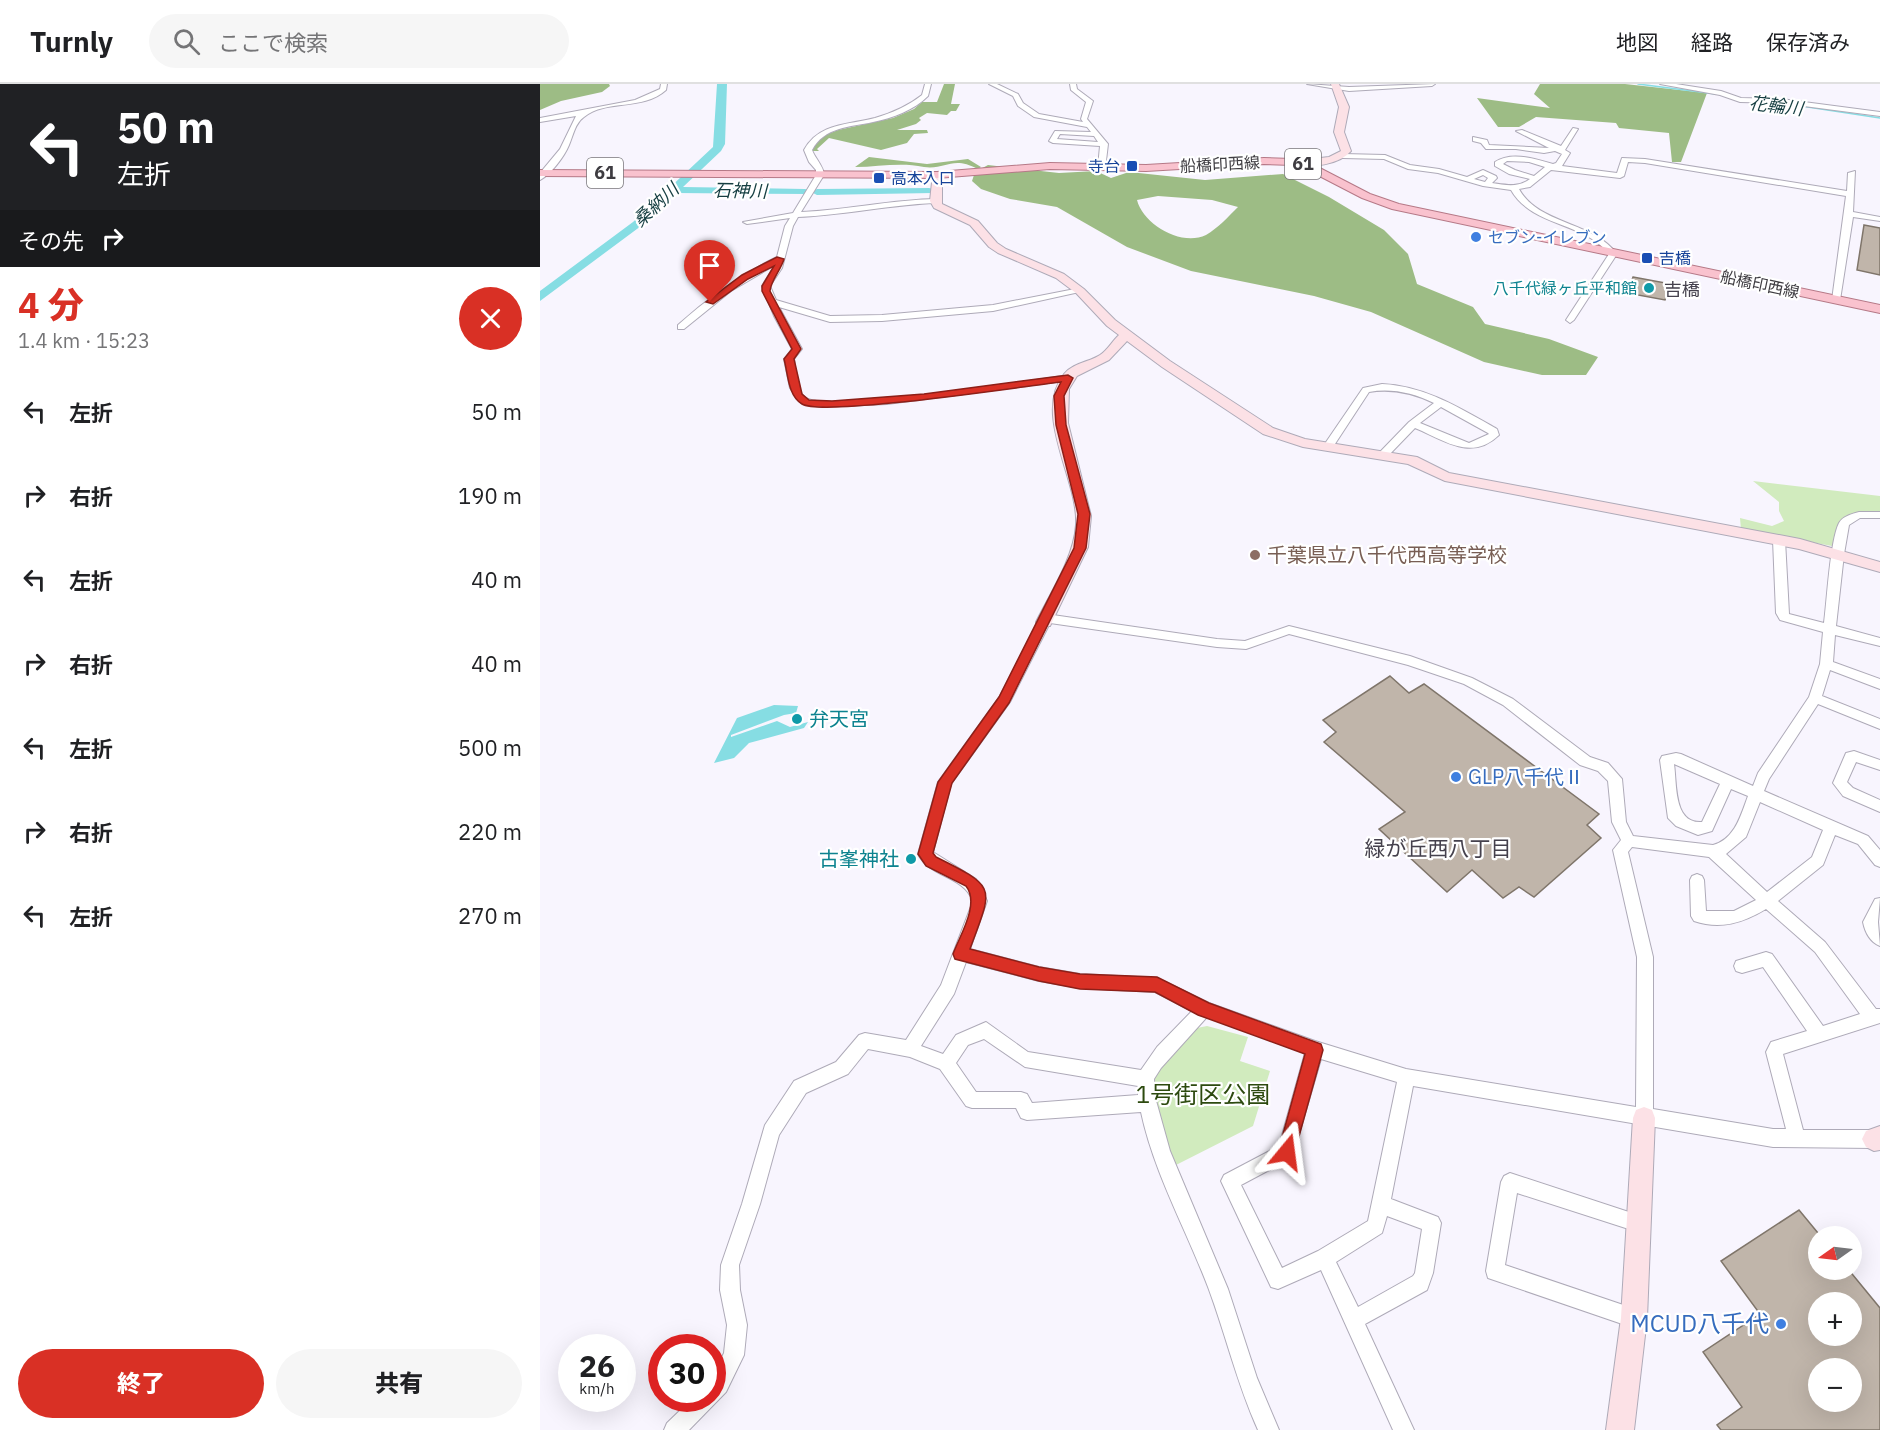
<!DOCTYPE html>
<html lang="ja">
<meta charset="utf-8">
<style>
:root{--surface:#fff;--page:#f6f6f6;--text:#202124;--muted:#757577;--line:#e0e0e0;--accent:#d93025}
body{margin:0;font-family:"IBM Plex Sans","Noto Sans JP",sans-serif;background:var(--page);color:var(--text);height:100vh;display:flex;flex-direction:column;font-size:22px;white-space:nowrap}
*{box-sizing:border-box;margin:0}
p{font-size:20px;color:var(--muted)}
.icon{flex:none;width:33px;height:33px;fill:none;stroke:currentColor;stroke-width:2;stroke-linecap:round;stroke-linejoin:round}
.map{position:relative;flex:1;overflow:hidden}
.details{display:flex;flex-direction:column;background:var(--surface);width:540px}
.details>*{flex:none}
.hud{background:#202124;color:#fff;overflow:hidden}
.needle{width:39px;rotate:256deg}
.controls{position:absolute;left:1268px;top:1142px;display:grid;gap:12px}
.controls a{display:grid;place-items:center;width:54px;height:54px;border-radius:50%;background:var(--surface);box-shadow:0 6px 24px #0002;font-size:30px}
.speed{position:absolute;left:18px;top:1250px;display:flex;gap:12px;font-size:30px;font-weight:700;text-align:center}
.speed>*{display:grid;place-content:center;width:78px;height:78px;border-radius:50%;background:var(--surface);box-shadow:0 6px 24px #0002;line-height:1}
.speed small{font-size:15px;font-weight:400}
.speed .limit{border:9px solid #d22;background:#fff;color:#111}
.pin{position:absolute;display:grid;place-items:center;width:51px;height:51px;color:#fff;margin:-62px -26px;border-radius:50% 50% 50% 0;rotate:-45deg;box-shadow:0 0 6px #0007}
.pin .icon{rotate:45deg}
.me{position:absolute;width:66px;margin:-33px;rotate:16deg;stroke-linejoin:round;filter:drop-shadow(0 0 4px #0008)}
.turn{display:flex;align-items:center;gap:21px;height:126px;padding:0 18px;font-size:27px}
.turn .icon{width:78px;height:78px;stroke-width:2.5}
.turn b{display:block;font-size:42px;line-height:51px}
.then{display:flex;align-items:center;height:57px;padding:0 18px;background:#0003;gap:12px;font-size:22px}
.round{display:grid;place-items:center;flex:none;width:63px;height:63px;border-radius:32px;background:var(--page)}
.overview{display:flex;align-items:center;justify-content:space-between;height:102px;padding:0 18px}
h1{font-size:36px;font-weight:800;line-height:45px;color:var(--accent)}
.action{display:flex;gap:12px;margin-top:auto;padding:12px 18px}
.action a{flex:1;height:69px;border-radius:36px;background:var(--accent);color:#fff;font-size:24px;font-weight:800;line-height:69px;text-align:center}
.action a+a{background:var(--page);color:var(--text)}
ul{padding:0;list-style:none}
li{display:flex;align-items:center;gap:18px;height:84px;padding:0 18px}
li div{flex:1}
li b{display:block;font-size:22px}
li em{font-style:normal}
header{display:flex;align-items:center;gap:36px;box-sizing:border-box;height:84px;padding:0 30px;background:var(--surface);border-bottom:2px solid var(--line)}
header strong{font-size:28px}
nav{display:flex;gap:33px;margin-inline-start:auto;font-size:21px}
.search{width:420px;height:54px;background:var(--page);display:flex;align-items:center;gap:15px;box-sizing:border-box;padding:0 21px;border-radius:33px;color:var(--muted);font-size:22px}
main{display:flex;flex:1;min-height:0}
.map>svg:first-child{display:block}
</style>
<header>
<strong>Turnly</strong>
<div class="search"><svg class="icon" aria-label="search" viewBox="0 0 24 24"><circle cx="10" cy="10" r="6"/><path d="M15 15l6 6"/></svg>ここで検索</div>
<nav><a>地図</a><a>経路</a><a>保存済み</a></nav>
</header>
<main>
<section class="details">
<div class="hud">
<div class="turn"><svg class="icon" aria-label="left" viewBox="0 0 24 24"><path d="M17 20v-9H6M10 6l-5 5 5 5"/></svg><div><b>50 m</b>左折</div></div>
<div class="then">その先<svg class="icon" aria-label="right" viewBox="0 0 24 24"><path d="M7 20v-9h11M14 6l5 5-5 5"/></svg></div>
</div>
<div class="overview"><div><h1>4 分</h1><p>1.4 km · 15:23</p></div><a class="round" style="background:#d93025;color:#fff"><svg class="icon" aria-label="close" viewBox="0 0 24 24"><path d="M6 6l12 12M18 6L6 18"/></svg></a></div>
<ul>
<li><svg class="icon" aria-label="left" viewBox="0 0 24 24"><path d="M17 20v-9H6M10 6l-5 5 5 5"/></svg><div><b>左折</b></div><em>50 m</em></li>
<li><svg class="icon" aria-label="right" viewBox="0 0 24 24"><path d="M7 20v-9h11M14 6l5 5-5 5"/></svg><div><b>右折</b></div><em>190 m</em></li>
<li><svg class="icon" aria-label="left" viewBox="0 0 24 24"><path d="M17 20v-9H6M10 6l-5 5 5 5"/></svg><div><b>左折</b></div><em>40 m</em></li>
<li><svg class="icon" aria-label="right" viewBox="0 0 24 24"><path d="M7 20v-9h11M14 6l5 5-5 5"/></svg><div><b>右折</b></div><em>40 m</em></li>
<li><svg class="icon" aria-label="left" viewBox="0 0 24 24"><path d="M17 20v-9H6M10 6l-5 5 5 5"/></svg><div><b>左折</b></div><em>500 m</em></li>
<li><svg class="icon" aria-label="right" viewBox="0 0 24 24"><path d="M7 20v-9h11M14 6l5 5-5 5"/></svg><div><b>右折</b></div><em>220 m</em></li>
<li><svg class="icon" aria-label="left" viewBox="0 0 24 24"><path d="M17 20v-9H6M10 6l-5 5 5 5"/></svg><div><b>左折</b></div><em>270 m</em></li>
</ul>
<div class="action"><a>終了</a><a>共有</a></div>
</section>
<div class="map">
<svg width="1340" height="1346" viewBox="0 0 1340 1346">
<rect width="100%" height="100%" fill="#f8f5fe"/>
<g fill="#d1ebbe">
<path d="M1213,397l127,15v16l-33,4 -5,6 -10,24 -91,-17 -1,-11 32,8 12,-5 -5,-10v-9z"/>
<path d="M667,942l41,11 -8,24 30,10 -17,55 -79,40 -17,-41 -6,-48 46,-49z"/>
</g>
<g fill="#9dbc85" fill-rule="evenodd">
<path d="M0,0h69l1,2 -8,6 -41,9 -21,9z"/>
<path d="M404,0h11l-4,20h9l-4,7h-5l-4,4 -20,-2 -8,5 2,2 -5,4 -19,6h30l1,3 -14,1 -7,9 -26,7 -52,-12 -12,11 2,2h-8l1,-6 13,-10 13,-5 55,-12 21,-9 8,-7h15z"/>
<path d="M1000,0h85l82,9 -26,69h-9l-3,-29 -50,-5 -3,-5 -80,-6 -17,10h-21l-21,-29 73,10 -16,-14z"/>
<path d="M329,73l58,7 41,-5 13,8 -3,2c-26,-14 -32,1 -54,-2 -24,-5 -45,0 -69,0z"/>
<path d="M448,81l71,8 37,-2 15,7 18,-6 76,8 78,-6 46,23 55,33 24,24 9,30 56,23 12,17 64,15 49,18 -12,18h-44l-58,-13 -113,-50 -57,-16 -123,-25 -64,-24 -70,-40 -47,-8 -29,-10 -9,-8 3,-9zM618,112l54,4 26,7c-10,10 -20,21 -32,28 -25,12 -63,-11 -69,-35z"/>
</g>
<path fill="#86dde3" d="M234,621l24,1 -2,7 -12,2 -53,20v2l46,-16 13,6 18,-5 -4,6 -55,15 -15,15 -20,5 23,-45z"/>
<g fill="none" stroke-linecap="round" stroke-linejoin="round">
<g stroke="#86dde3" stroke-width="1.5">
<path d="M1098,0l78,10"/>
<path d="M1211,18l37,2 92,14"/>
</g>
<g fill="#86dde3" fill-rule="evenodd">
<path d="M177,0h10l-2,60 -4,7 -38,36 122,2 4,1v4l-133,-1 -35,33 -101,75v-10l93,-69 80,-75z"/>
<path d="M389,104l4,1v4l-116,2 -6,-3 6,-3z"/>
</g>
</g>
<g fill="#c0b5aa" stroke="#7f756a" stroke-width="1.5" fill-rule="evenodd">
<path d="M1324,141l16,3v47l-23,-5z"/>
<path d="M1093,193l38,7 -6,16 -38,-7z"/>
<path d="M850,592l19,17 15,-9 175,130 -12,11 14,13 -67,59 -15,-10 -16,11 -31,-28 -25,22 -68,-63 26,-17 -81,-70 12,-10 -13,-12z"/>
<path d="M1259,1126l19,23v36h30l32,39v122h-159l-4,-5 25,-18 -39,-55 57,-38 -39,-53zM1278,1218h33v33h-33zM1278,1284h33v33h-33z"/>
</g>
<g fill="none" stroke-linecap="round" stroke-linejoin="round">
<defs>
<g id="street">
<path d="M121,0h6l-1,6c-23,21 -60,9 -82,27 -9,6 -11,19 -15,28 -5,12 -18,29 -29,35v-7l20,-24 16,-33 -36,6v-4l95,-18 25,-11z"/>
<path d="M385,0h6l-3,12c-14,14 -35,22 -55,26 -23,5 -49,5 -61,28 3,8 12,17 12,25l-23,37c45,-2 89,-12 134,-13l4,2 -4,2c-46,2 -91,12 -137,14l-5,9 -11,42 -12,18 6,14 54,16 52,-1 111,-10 87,-17 4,3 -91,20 -111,10 -52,1 -51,-15 23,42 -8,10c2,11 2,33 12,39 24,14 223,-17 262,-23l3,1v4l-184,24 -67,3 -19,-4 -11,-15 -6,-29 8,-10 -18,-33 -12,-30 13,-21 -44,26 -47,38h-6v-4c30,-27 62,-50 99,-68l8,-31 5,-8 -43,6 -4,-2 50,-9 23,-38v-5l-7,-8 -5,-12c15,-27 44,-25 71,-32 17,-5 33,-12 47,-23z"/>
<path d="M449,0h8l21,10 5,9 16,11 44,8 -2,-3 5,-17 -15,-12 -1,-6h6l1,5 16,12 -6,18 21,25 -3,25 -7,-2 2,-21 -47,-3 -4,-2 6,-10 36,1 -4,-5 -53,-10 -16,-11 -5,-10zM520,50l34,2 4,6 -41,-3z"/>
<path d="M767,0l42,3 86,-3 -3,2 -83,5z"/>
<path d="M1120,0h16l45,7 20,7 40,1 99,13v4l-99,-13 -41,-1 -20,-7z"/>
<path d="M1033,44l5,1 -13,21 5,3 -8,13 55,7 5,-15 23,1 202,32 1,-18 7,-2 -2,41 27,5v4l-27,-4 -13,83 -4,3 -4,-3 14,-104 -201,-33 -17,-1 -4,14 -4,2 -69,-8 -21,17 -11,2c20,36 74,32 98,65l-43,66 -4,3 -4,-3 43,-66c-24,-32 -77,-27 -98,-64l-28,-4 -45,-13 -30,-4 -24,-10 -41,-1 -4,-2 4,-2 42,1 25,10 29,4 28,8 16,-7 13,6 1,2 -5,5c14,2 26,5 38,-4l-21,-5 -14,-8v-4c17,-11 40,-3 58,2l3,-1 6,-9 -7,-3 -11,2 -28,-4h-30l-5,-6 -8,-2v-4l14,3 2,5 60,3 -33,-17 6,-1 39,16zM967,77l22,1 16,5 -11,9 -19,-6 -12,-6zM943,91l5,3 -3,4 -11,-3z"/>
<path d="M842,300c43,2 78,24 115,45l2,6c-28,27 -55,5 -84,-7l-28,29h-8v-4l30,-31 25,-19c-21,-10 -42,-15 -65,-11l-38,58h-8l-1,-2 41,-60zM901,323l47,26 1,1 -20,9 -49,-20z"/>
<path d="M1319,428h21v6h-20l-11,7 -5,29 -8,72 44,12v8l-45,-11 -2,27 47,17v10l-50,-19 -8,26 58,23v10l-62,-25 -49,75 -5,12 104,45 12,14v17l-5,-2 -17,-21 -23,-9 -12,30 -45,36 47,41 51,67h4v14l-97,31 20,76h71l6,3v12l-6,3 -101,-1 -360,-61 -22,113 47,18 3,6 -8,50 -6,17 -62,34 49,106h-21l-72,-160 -43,19 -7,-2 -50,-106 3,-6 55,-29 26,-93 -98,-36 -46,51 -7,11 1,18 15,54 58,138 29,89 22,52h-21c-21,-46 -32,-95 -50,-143 -22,-58 -54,-114 -67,-175l-114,8 -6,-2 -5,-10h-44l-6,-2 -26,-37 -30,-12 -42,-8 -20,25 -42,19 -27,42 -19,69 -21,61 1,25 7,35 -3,30 -18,37 -37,38h-25l3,-7 26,-25h19v-21l12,-24 3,-28 -7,-35 1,-25 21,-61 23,-79 29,-44 42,-19 23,-27 6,-2 41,7 35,-55 32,-84c-10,-26 -43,-23 -55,-47l20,-72 62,-86 42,-81 4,-1 171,25 28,2 44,-15 121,30 62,22 41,21 77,58 18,6 14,16 4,43 7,14 80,9c22,-6 28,-30 35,-49l-17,-7 -19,42 -14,4 -22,-9 -8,-8 -8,-58 2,-4 14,-3 5,1 72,32 5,-13 51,-76 11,-33 3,-32 -43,-12 -4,-7 -3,-73 6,-4 6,4 4,74 35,9c3,-22 6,-82 15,-100 4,-7 13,-9 20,-11zM510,539l167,24 29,2 43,-15 119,31 56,19 39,21 77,60 18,6 10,10 4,41 9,18 -8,10 24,107 -1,150 -230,-38 -91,-28 -106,-38 -52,-25 -77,-4 -41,-7 -69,-18 17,-48 -11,-22 -43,-27 18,-68 59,-82zM1134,680l46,20 -18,38c-29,2 -25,-38 -28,-58zM1220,718l63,28 -11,27 -45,35 -41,-38 20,-17zM1092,763l77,10 47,43 -22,11h-28l-2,-31 -2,-4 -5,-2 -5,2 -2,4 1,36 3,5c26,9 49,2 72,-12l49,43 45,62 -37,12 -51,-72 -6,-2 -30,9 -2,5 2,5 6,2 21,-6 44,64 -36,11 -5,10 20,77h-13l-120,-20v-152l-25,-105zM426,878l73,19 41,7 75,4 37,19 -35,36 -16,23 -113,-18 -42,-30 -30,13 -13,19 -22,-8 33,-52zM444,955l41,28 113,19v9l-106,8 -5,-9 -6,-2h-45l-20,-29 12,-18zM781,975l76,23 -29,139 -50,30 -36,17 -41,-83 51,-27zM847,1132l35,13 -7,44 -2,3 -55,31 -22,-45 46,-29z"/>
<path d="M1314,667l26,9v10l-24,-8 -9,20 6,6 27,12v12l-37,-16 -10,-13 13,-30z"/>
<path d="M1340,814l-2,24 2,24c-10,-4 -15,-14 -17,-24l12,-23z"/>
<path d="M970,1089l134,44 3,6 -3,6 -6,3 -121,-39 -12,72 136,46 3,7 -3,7 -7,3 -146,-50 -2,-7 15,-89 3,-6z"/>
</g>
<g id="secondary">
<path d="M791,0h8l10,23 -5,25 7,19c-12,14 -40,17 -57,14v-4l35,-4 12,-6 -7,-19 5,-25z"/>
<path d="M393,89l9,2v29l36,17 19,22 9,6 58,25 20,15 31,31 55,41 103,67 32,11 112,18 32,16 351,66 80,23v10l-81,-23 -354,-68 -37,-17 -105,-17 -40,-13 -101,-67 -35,-26 -18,19 -32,16 -8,13 -1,34 23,93 -3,31 -36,75 -2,4h-12l-2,-4c14,-28 38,-65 40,-97 3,-44 -44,-111 -12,-151 9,-11 25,-12 36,-19 8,-5 12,-14 19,-20l-12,-9 -31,-33 -20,-15 -58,-25 -9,-6 -19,-22 -36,-17 -4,-7z"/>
<path d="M1104,1023l8,3 3,8 -8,200 -13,112h-28l15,-112 12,-200 3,-8z"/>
<path d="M1340,1042v24l-6,1 -8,-4 -4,-8 4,-8z"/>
</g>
<path id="primary" d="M724,74l28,1 20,5 58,30 29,10 481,101v8l-488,-104 -30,-11 -58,-30 -12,-3 -28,-1 -118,7 -96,-2 -113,9 -397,-2v-6l397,2 113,-9 96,2z"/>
</defs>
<use href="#street" stroke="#aeaab8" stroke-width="2"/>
<use href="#secondary" stroke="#aeaab8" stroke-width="2"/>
<use href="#primary" stroke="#b57987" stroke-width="2"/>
<use href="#street" fill="#fff" fill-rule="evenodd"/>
<use href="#secondary" fill="#fce1e6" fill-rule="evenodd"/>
<use href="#primary" fill="#f9c2ce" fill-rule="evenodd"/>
</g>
<path fill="#d93025" stroke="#8d1f18" stroke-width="1.5" d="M237,173l7,2c-3,11 -13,21 -14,32l31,58 -7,10 8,35 7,6 23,1 92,-7 144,-19 5,3 -9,18 2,29 24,89 -4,34 -77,155 -57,80 -19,70 3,4c62,31 57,29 34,92l69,18 41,7 77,3 52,26 112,41 2,6 -30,108 -6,3 -7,-3 -2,-6 27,-98 -107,-39 -43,-23 -75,-3 -41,-8 -84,-22 -2,-5c7,-19 27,-50 13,-68l-40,-20 -8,-12 20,-72 61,-85 75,-149 4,-34 -22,-89 -2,-29 7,-14c-36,4 -238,35 -259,22 -14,-8 -14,-30 -18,-45l8,-10 -30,-58v-5l12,-20 -26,13 -35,25 -7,-2 36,-27z"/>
<g fill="#1a4fb4" stroke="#fff" stroke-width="2">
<rect x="586" y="76" width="12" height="12" rx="3"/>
<rect x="333" y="88" width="12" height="12" rx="3"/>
<rect x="1101" y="168" width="12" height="12" rx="3"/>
</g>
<g fill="#3f7fe0" stroke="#fff" stroke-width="2">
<circle cx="936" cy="153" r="6"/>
<circle cx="916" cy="693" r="6"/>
<circle cx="1241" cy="1240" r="6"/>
</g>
<g fill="#0f9aa8" stroke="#fff" stroke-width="2">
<circle cx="1109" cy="204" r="6"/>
<circle cx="257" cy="635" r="6"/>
<circle cx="371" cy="775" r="6"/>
</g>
<circle fill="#8d6e63" stroke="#fff" stroke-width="2" cx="715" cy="471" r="6"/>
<g text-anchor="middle" stroke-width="4.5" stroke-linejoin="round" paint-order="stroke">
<g font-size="16" fill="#3e3c41" stroke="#fff">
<text transform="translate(680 80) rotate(-3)" y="6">船橋印西線</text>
<text transform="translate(1220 200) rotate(12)" y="6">船橋印西線</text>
</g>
<g font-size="16" fill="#164399" stroke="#fff" text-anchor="start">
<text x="580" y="88" text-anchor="end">寺台</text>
<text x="351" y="100">高本入口</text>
<text x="1119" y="180">吉橋</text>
</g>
<g font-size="16" fill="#366cbe" stroke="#fff" text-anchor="start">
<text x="948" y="159">セブン-イレブン</text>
</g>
<g font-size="16" fill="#0d838f" stroke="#fff" text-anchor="end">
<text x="1097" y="210">八千代緑ヶ丘平和館</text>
</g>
<g font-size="18" font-style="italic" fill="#153e41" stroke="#fff">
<text transform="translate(1236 22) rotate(7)" y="6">花輪川</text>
<text transform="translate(200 107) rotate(1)" y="6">石神川</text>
<text transform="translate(116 121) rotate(-43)" y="6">桑納川</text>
</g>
<g fill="#fff" stroke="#78767a" stroke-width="1.5">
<rect x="745" y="65" width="36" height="30" rx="4.5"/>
<rect x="47" y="74" width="36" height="30" rx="4.5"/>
</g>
<g font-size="18" font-weight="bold" fill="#3e3c41">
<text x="763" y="86">61</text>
<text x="65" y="95">61</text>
</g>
<g font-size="18" fill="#45414d" stroke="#fff">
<text x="1142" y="212">吉橋</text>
</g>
<g font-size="20" fill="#785e54" stroke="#fff" text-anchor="start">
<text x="727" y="478">千葉県立八千代西高等学校</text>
</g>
<g font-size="20" fill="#0d838f" stroke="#fff" text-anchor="start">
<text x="269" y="642">弁天宮</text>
<text x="359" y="782" text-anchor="end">古峯神社</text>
</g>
<g font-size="20" fill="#366cbe" stroke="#fff" text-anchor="start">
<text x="928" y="700">GLP八千代Ⅱ</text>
</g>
<g font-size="21" fill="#45414d" stroke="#fff">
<text x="898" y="772">緑が丘西八丁目</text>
</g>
<g font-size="24" fill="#2d4a0f" stroke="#fff">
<text x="663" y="1019">1号街区公園</text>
</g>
<g font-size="24" fill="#366cbe" stroke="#fff" text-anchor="end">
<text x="1229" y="1248">MCUD八千代</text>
</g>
</g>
</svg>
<div class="controls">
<a><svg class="needle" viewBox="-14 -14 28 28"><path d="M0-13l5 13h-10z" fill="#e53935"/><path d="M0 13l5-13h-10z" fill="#757577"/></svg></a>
<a>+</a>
<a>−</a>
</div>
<div class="speed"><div>26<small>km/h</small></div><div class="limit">30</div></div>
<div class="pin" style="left:170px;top:218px;background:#d93025"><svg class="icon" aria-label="arrive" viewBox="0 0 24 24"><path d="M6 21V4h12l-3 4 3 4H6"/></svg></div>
<svg class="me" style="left:747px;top:1068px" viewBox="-20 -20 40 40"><path d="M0-17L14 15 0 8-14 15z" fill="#d93025" stroke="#fff" stroke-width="4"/></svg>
</div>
</main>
